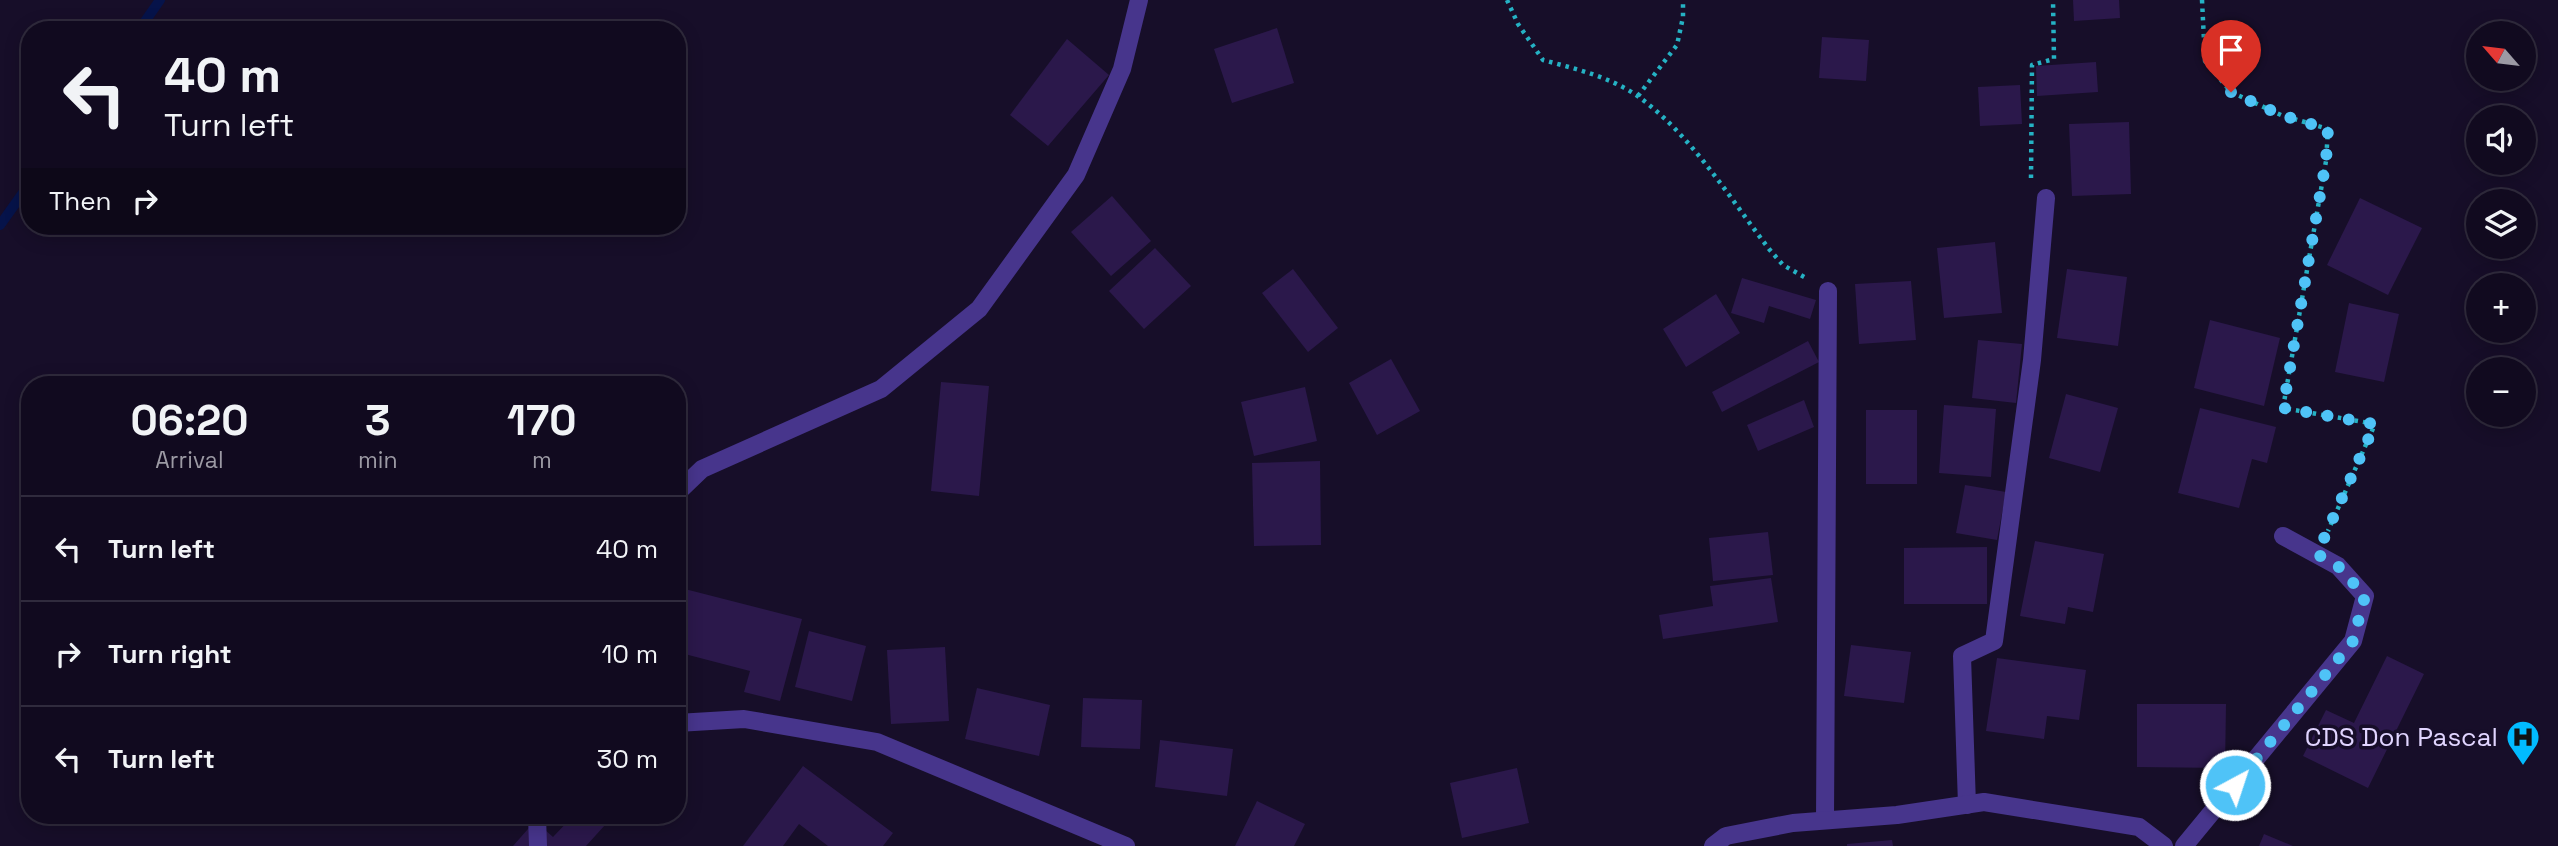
<!DOCTYPE html>
<meta charset="utf-8">
<style>
:root{--surface:#110a1f;--page:#1a1328;--text:#f1f3f6;--muted:#9c9aa4;--line:#302b3d}
body{margin:0;font-family:"Space Grotesk",sans-serif;background:var(--page);color:var(--text);height:100vh;display:flex;flex-direction:column;font-size:26px;white-space:nowrap}
*{box-sizing:border-box;margin:0}
p{font-size:23px;color:var(--muted)}
.icon{flex:none;width:38px;height:38px;fill:none;stroke:currentColor;stroke-width:2;stroke-linecap:round;stroke-linejoin:round}
.map{position:relative;flex:1;overflow:hidden}
.panel{position:absolute;left:21px;top:376px;width:665px;height:448px;display:flex;flex-direction:column;background:var(--surface);border-radius:28px;box-shadow:0 4px 18px #0003,0 0 0 2px var(--line)}
.panel>*{flex:none}
.banner{position:absolute;left:21px;top:21px;width:665px;height:214px;border-radius:28px;box-shadow:0 4px 18px #0003,0 0 0 2px var(--line);background:#110a1f;color:var(--text);overflow:hidden}
.needle{width:46px;rotate:298deg}
.buttons{position:absolute;left:2466px;top:21px;display:grid;gap:14px}
.buttons a{display:grid;place-items:center;width:70px;height:70px;border-radius:50%;background:var(--surface);box-shadow:0 4px 18px #0003,0 0 0 2px var(--line);font-size:35px}
.pin{position:absolute;display:grid;place-items:center;width:60px;height:60px;color:#fff;margin:-72px -30px;border-radius:50% 50% 50% 0;rotate:-45deg;box-shadow:0 0 7px #0007}
.pin .icon{rotate:45deg}
.me{position:absolute;width:77px;margin:-38px;rotate:40deg;stroke-linejoin:round;filter:drop-shadow(0 0 5px #0008)}
.turn{display:flex;align-items:center;gap:24px;height:147px;padding:0 28px;font-size:32px}
.turn .icon{width:91px;height:91px;stroke-width:2.5}
.turn b{display:block;font-size:49px;line-height:60px}
.then{display:flex;align-items:center;height:66px;padding:0 28px;background:#0003;gap:14px;font-size:26px}
.eta{display:flex;justify-content:space-evenly;align-items:center;height:119px;text-align:center}
.eta b{font-size:42px;font-weight:700;line-height:49px}
ul{padding:0;list-style:none}
li{display:flex;align-items:center;gap:21px;height:105px;padding:0 28px;border-top:2px solid var(--line)}
li div{flex:1}
li b{display:block;font-size:26px}
li em{font-style:normal}
.map>svg:first-child{display:block}
</style>
<div class="map">
<svg width="2558" height="846" viewBox="0 0 2558 846">
<rect width="100%" height="100%" fill="#170e29"/>
<g fill="none" stroke-linecap="round" stroke-linejoin="round">
<g stroke="#06134a" stroke-width="10">
<path d="M139,30l21,-30"/>
<path d="M0,225l30,-42"/>
</g>
</g>
<g fill="#2b184b">
<path d="M2073,0h46l1,18 -46,3z"/>
<path d="M1277,28l17,55 -62,20 -18,-54z"/>
<path d="M1822,37l47,3 -3,41 -47,-3z"/>
<path d="M1067,39l42,36 -61,71 -38,-31z"/>
<path d="M2096,62l2,30 -61,4 -1,-30z"/>
<path d="M2020,85l2,39 -42,2 -2,-39z"/>
<path d="M2129,122l2,72 -59,2 -3,-72z"/>
<path d="M1112,196l39,45 -40,35 -40,-44z"/>
<path d="M2360,198l62,30 -34,67 -61,-30z"/>
<path d="M1995,242l7,71 -58,5 -7,-70z"/>
<path d="M1155,248l36,38 -47,43 -35,-38z"/>
<path d="M1293,269l45,59 -30,24 -46,-59z"/>
<path d="M2067,269l60,8 -9,69 -61,-8z"/>
<path d="M1742,278l74,22 -6,19 -41,-13 -5,17 -33,-10z"/>
<path d="M1911,281l5,59 -57,4 -4,-60z"/>
<path d="M1716,294l24,39 -54,34 -23,-38z"/>
<path d="M2349,303l50,11 -15,68 -49,-10z"/>
<path d="M2210,320l70,18 -16,68 -70,-18z"/>
<path d="M1978,340l44,4 -6,59 -44,-5z"/>
<path d="M1808,341l11,21 -97,50 -10,-20z"/>
<path d="M1391,359l29,52 -43,24 -28,-52z"/>
<path d="M941,382l48,4 -10,110 -48,-5z"/>
<path d="M1305,387l12,54 -63,15 -13,-54z"/>
<path d="M2066,394l52,14 -18,64 -51,-14z"/>
<path d="M1804,400l10,27 -56,24 -11,-26z"/>
<path d="M1944,405l52,4 -5,68 -52,-4z"/>
<path d="M2200,408l76,19 -9,36 -15,-4 -13,49 -61,-15z"/>
<rect x="1866" y="410" width="51" height="74"/>
<path d="M1320,461l1,84 -67,1 -2,-83z"/>
<path d="M1965,485l41,7 -9,48 -41,-7z"/>
<path d="M1768,532l5,43 -60,6 -4,-43z"/>
<path d="M2035,541l69,13 -11,58 -25,-5 -3,17 -45,-8z"/>
<path d="M1987,547v57h-83v-56z"/>
<path d="M1771,578l7,44 -115,17 -4,-24 54,-9 -3,-20z"/>
<path d="M677,587l125,32 -22,82 -36,-9 6,-21 -73,-19z"/>
<path d="M809,631l57,15 -14,55 -57,-14z"/>
<path d="M1851,645l60,7 -7,51 -60,-7z"/>
<path d="M945,647l4,74 -58,3 -4,-74z"/>
<path d="M2387,656l37,18 -56,114 -65,-32 23,-46 28,13z"/>
<path d="M1997,658l89,12 -7,50 -32,-4 -3,23 -58,-8z"/>
<path d="M977,688l73,17 -11,51 -74,-17z"/>
<path d="M1083,698l59,2 -2,49 -59,-2z"/>
<path d="M2137,704h89l-1,64 -88,-1z"/>
<path d="M1160,740l73,9 -6,47 -72,-9z"/>
<path d="M803,766l90,67 -10,13h-55l-29,-22 -16,22h-40z"/>
<path d="M1517,768l12,55 -67,15 -12,-55z"/>
<path d="M1257,801l48,23 -11,22h-59z"/>
<path d="M573,816h22l10,9 -19,21h-73l22,-25 18,16z"/>
<path d="M2264,834l29,12h-34z"/>
<path d="M1892,840l1,6h-46v-2z"/>
</g>
<g fill="none" stroke-linecap="round" stroke-linejoin="round">
<g stroke="#25b2c4" stroke-width="4.5" stroke-dasharray="3.5 5" stroke-linecap="butt">
<path d="M1507,0l11,24 25,36c33,9 68,17 96,37 53,39 90,100 130,152l14,16 23,13"/>
<path d="M2202,0l3,61 26,31 50,23 47,14 -2,32 -43,247 92,16 -47,107"/>
<path d="M1638,96l39,-51 6,-28v-17"/>
<path d="M2031,178l1,-113 22,-6 -1,-59"/>
</g>
<g stroke="#47358c" stroke-width="18">
<path d="M677,493l25,-24 179,-80 98,-80 97,-134 46,-106 17,-69"/>
<path d="M677,723l67,-4 133,23 249,104"/>
<path d="M1967,805l-5,-149 32,-15 38,-281 14,-162"/>
<path d="M537,816l1,30"/>
<path d="M1825,820l3,-529"/>
<path d="M1713,846l13,-10 67,-13 104,-8 87,-13 155,25 25,19"/>
<path d="M2184,846l169,-205 12,-45 -27,-30 -55,-30"/>
</g>
</g>
<g fill="none" stroke-linecap="round" stroke-linejoin="round">
<path stroke="#4fc3f7" stroke-width="12" stroke-dasharray="0 21.6" d="M2231,92l50,23 47,14 -2,32 -43,247 92,16 -58,130 21,12 27,30 -12,45 -118,144"/>
</g>
<defs>
<symbol id="hospital-pin" viewBox="-11 -11 22 30"><path d="M0 17L-7.5 6A9.5 9.5 0 1 1 7.5 6Z" fill="#01bbff" stroke="#170e29"/><path d="M-5-5h3v3.5h4V-5h3V5h-3V1.5h-4V5h-3Z" fill="#111"/></symbol>
</defs>
<g fill-rule="evenodd">
<use href="#hospital-pin" x="2504" y="718" width="38" height="52"/>
</g>
<g text-anchor="middle" stroke-width="7" stroke-linejoin="round" paint-order="stroke">
<g font-size="26" fill="#e1d5ff" stroke="#170e29" text-anchor="end">
<text x="2498" y="746">CDS Don Pascal</text>
</g>
</g>
</svg>
<div class="buttons">
<a><svg class="needle" viewBox="-14 -14 28 28"><path d="M0-13l5 13h-10z" fill="#e53935"/><path d="M0 13l5-13h-10z" fill="#9c9aa4"/></svg></a>
<a><svg class="icon" aria-label="sound" viewBox="0 0 24 24"><path d="M4 9h4l5-4v14l-5-4H4zM17 9q2 3 0 6"/></svg></a>
<a><svg class="icon" aria-label="layers" viewBox="0 0 24 24"><path d="M12 4l9 5-9 5-9-5zM3 14l9 5 9-5"/></svg></a>
<a>+</a>
<a>−</a>
</div>
<div class="pin" style="left:2231px;top:92px;background:#d93025"><svg class="icon" aria-label="arrive" viewBox="0 0 24 24"><path d="M6 21V4h12l-3 4 3 4H6"/></svg></div>
<svg class="me" style="left:2235px;top:785px" viewBox="-20 -20 40 40"><circle r="17" fill="#4fc3f7" stroke="#fff" stroke-width="3"/><path d="M0-11L8 9 0 5-8 9z" fill="#fff"/></svg>
<div class="banner">
<div class="turn"><svg class="icon" aria-label="left" viewBox="0 0 24 24"><path d="M17 20v-9H6M10 6l-5 5 5 5"/></svg><div><b>40 m</b>Turn left</div></div>
<div class="then">Then<svg class="icon" aria-label="right" viewBox="0 0 24 24"><path d="M7 20v-9h11M14 6l5 5-5 5"/></svg></div>
</div>
<section class="panel">
<div class="eta">
<div><b>06:20</b><p>Arrival</p></div>
<div><b>3</b><p>min</p></div>
<div><b>170</b><p>m</p></div>
</div>
<ul>
<li><svg class="icon" aria-label="left" viewBox="0 0 24 24"><path d="M17 20v-9H6M10 6l-5 5 5 5"/></svg><div><b>Turn left</b></div><em>40 m</em></li>
<li><svg class="icon" aria-label="right" viewBox="0 0 24 24"><path d="M7 20v-9h11M14 6l5 5-5 5"/></svg><div><b>Turn right</b></div><em>10 m</em></li>
<li><svg class="icon" aria-label="left" viewBox="0 0 24 24"><path d="M17 20v-9H6M10 6l-5 5 5 5"/></svg><div><b>Turn left</b></div><em>30 m</em></li>
</ul>
</section>
</div>
